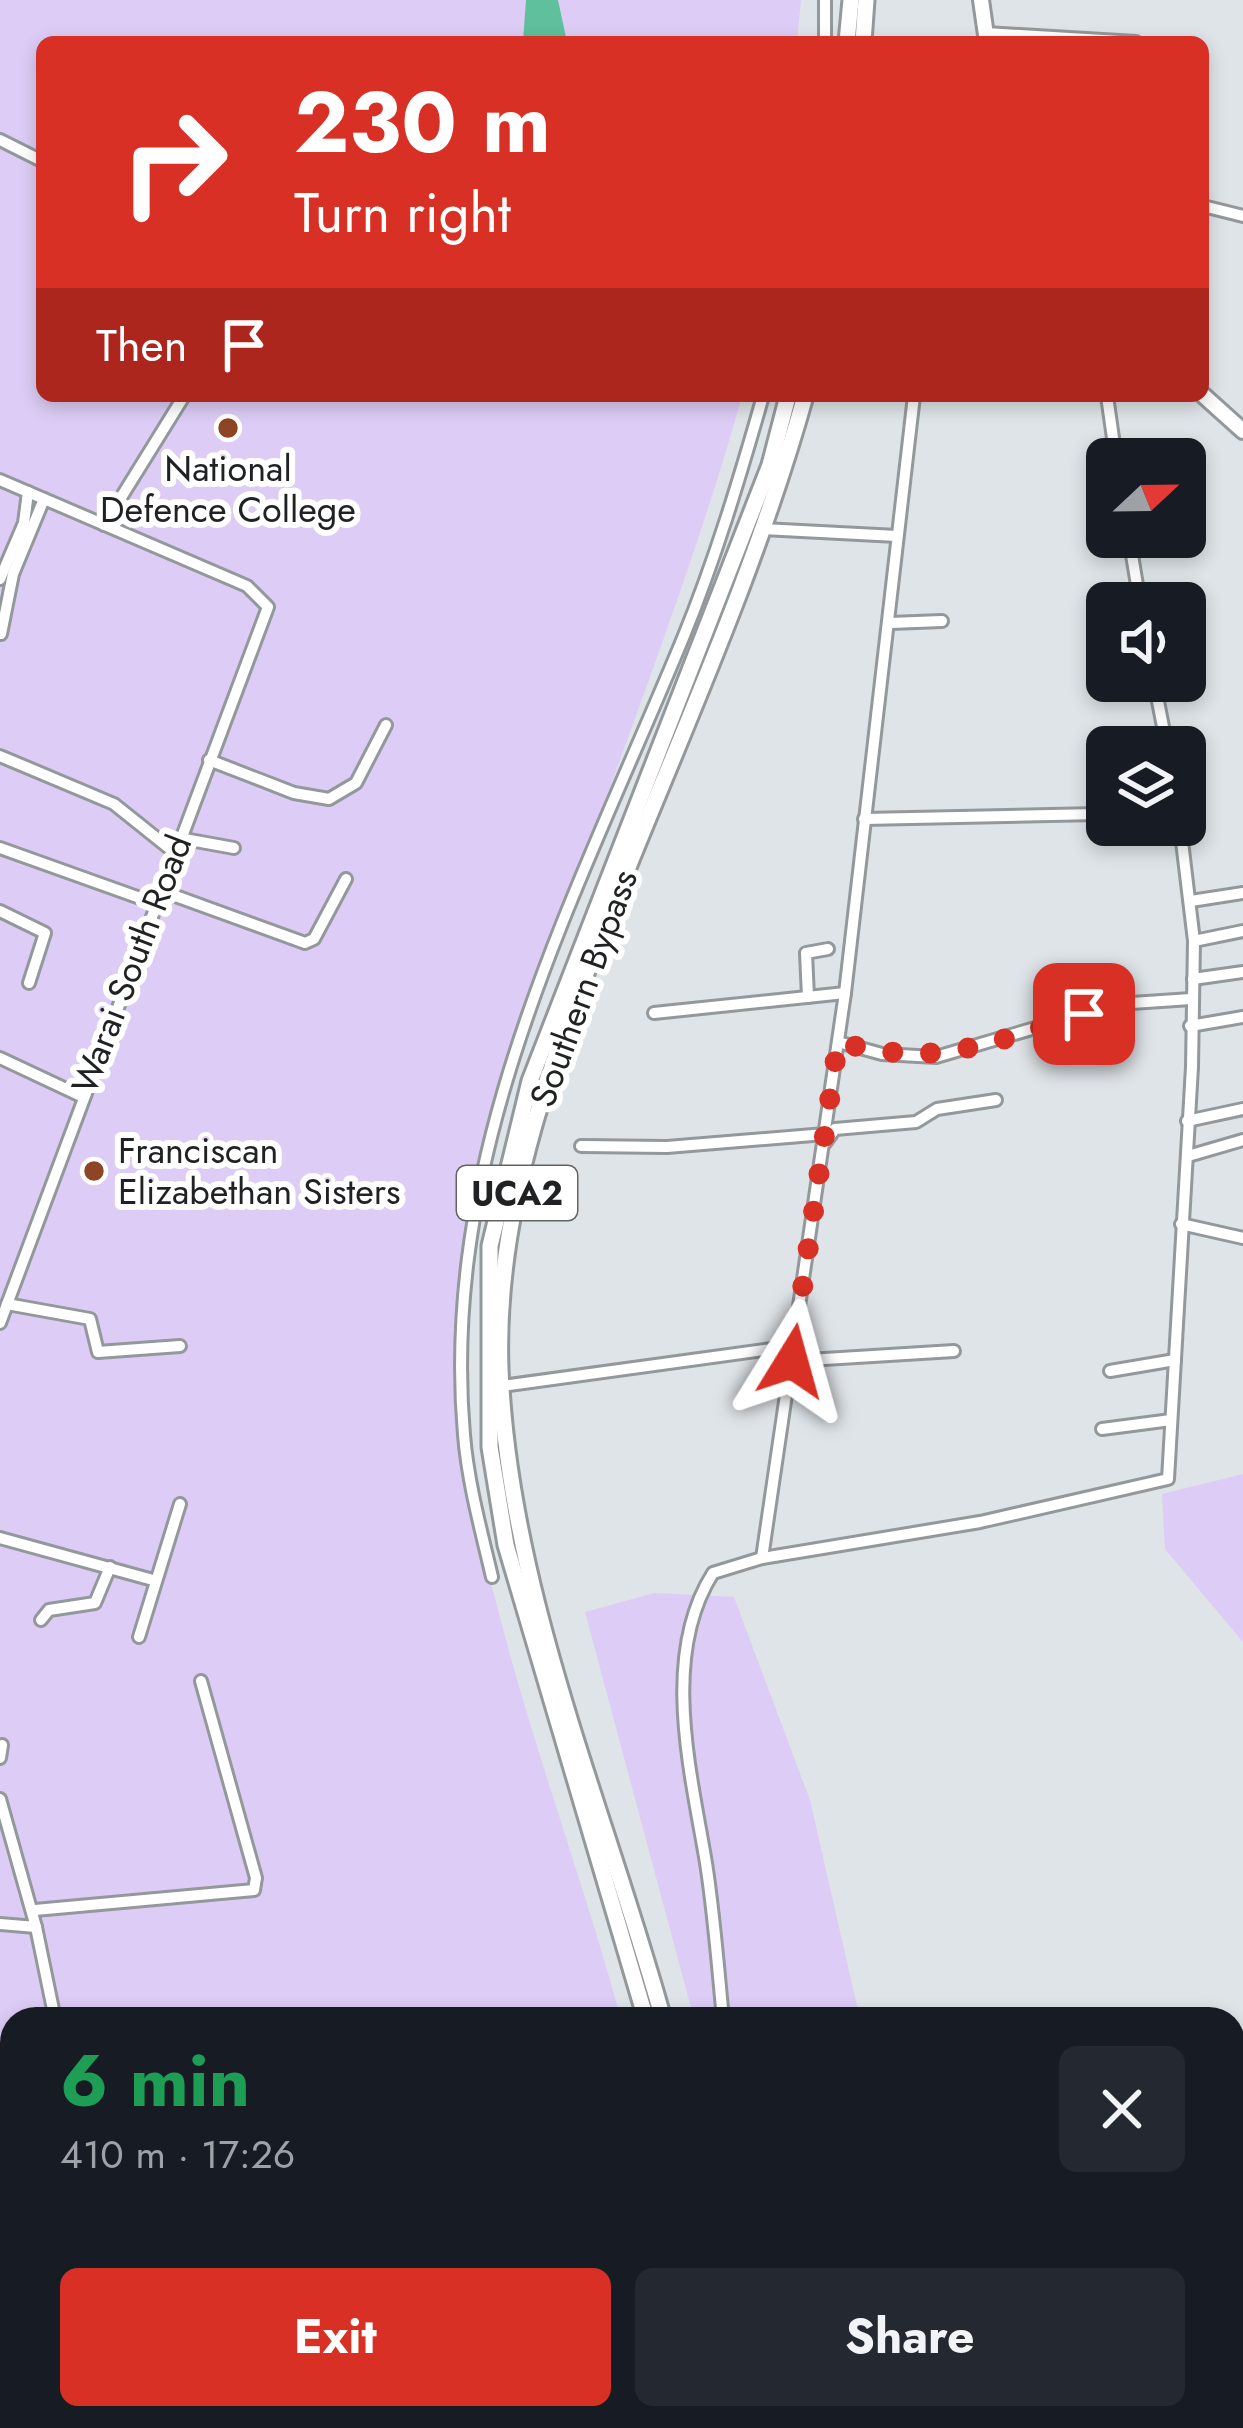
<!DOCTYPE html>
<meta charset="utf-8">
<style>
:root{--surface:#171b24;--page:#242831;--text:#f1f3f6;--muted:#9ea1a6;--accent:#d93025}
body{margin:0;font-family:Jost,sans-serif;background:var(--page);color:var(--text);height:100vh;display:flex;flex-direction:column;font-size:45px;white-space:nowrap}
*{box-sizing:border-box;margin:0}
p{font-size:39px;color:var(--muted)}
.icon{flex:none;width:66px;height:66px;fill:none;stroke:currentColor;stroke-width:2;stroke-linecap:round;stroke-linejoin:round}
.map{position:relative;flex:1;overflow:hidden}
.drawer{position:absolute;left:0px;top:2007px;width:1245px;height:423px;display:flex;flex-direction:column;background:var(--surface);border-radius:36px 36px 0 0;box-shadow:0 6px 18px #0003}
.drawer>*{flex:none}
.banner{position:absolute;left:36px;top:36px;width:1173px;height:366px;border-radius:18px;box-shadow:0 6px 18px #0003;background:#d93025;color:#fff;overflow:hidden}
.needle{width:78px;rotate:68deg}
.controls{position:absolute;left:1086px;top:438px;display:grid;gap:24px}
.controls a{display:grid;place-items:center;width:120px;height:120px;border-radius:18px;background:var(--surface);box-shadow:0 6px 18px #0003;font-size:60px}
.pin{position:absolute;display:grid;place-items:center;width:102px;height:102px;color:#fff;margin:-51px;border-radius:24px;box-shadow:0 6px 18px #0006}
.me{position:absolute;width:132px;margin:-66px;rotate:8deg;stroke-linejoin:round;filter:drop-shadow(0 0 9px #0008)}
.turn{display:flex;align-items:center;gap:42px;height:252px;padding:0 60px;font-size:54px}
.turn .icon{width:156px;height:156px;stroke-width:2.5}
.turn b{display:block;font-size:84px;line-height:102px}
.then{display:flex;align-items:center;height:114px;padding:0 60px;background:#0003;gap:24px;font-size:45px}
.round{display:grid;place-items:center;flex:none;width:126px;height:126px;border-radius:18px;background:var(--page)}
.head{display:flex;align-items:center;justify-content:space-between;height:204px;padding:0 60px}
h1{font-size:72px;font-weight:700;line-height:90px;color:#1e9e55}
.button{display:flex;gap:24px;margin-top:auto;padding:24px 60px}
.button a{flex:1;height:138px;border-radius:18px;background:var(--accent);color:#fff;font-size:48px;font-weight:700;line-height:138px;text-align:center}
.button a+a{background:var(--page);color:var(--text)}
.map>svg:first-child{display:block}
</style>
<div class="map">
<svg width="1243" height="2428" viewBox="0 0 1243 2428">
<rect width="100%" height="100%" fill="#dfe4e8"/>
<g fill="#ddcdf6">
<path d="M0,0h801l-4,42h-755v354h700c-57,204 -140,400 -205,602 -45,139 -92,277 -75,425 24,206 105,398 159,596h-609v399h720l3,10h-735z"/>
<path d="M1243,1474v168l-78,-93 -3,-55z"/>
<path d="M654,1593l80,4 76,203 50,219h-166l-109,-407z"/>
<path d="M1243,2301v127h-79l-2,-10h71v-114z"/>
<path d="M809,2418h116l6,10h-118z"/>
</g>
<path fill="#5fc09e" d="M526,0h32l9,42h-44z"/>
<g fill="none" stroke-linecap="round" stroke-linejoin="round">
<defs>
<g id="minor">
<path d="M986,33l150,9"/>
<path d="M825,42v-42"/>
<path d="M0,140l42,21"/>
<path d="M1203,206l40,10"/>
<path d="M1107,396l9,63"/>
<path d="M0,480l247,106 21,21 -268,716"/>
<path d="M104,525l80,-129"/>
<path d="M763,529l134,7"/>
<path d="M1129,537l11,66"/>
<path d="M0,579l24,-56 4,-31"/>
<path d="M890,623l52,-2"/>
<path d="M1,634l12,-60 31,-75"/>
<path d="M1154,681l13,66"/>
<path d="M0,756l114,48 60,48"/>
<path d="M209,760l85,33 35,6 27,-16 30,-58"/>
<path d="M864,819l234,-5"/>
<path d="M179,838l55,10"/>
<path d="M0,848l154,55"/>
<path d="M159,890l146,53 9,-4 32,-60"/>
<path d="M1191,901l52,-8"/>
<path d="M0,911l45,22 -16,50"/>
<path d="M1194,941l49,-10"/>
<path d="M1193,979l50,-7"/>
<path d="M808,997l-2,-44 22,-4"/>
<path d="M654,1013l191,-20"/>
<path d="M1190,1026l53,-9"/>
<path d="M838,1042l44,12 54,3 181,-53 74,-5"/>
<path d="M0,1058l81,38"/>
<path d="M1187,1121l56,-12"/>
<path d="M825,1143l10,-14 81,-7 21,-13 59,-9"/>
<path d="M581,1146l86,1 158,-13"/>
<path d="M1188,1156l55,-16"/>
<path d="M1181,1224l62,14"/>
<path d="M7,1304l83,15 8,33 82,-6"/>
<path d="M792,1361l162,-10"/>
<path d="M1110,1371l65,-11"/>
<path d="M502,1386l291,-40"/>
<path d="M1102,1429l69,-9"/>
<path d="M0,1538l153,42"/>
<path d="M762,1558l83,-565 69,-597"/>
<path d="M492,1577c-11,-47 -24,-94 -28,-142 -25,-288 113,-540 219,-797 32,-78 57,-161 80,-242"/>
<path d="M41,1620l8,-10 46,-7 15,-36"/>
<path d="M139,1637l41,-133"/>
<path d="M0,1758l2,-13"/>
<path d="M0,1799l36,128"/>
<path d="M35,1910l219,-20 2,-12 -55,-197"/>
<path d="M0,1924l36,3 19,92"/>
<path d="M723,2019c-5,-52 -9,-105 -17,-156 -15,-90 -46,-207 7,-290l49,-15 218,-36 188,-43 24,-412 2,-126 -14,-116"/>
<path d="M0,2158h12"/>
<path d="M0,2294l12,2"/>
<path d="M125,2418l2,10"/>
</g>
<g id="major">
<path d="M981,0l6,42"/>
<path d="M1203,395l40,36"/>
</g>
<g id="highway">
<path d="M847,42l4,-42"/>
<path d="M863,42l3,-42"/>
<path d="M646,2019l-140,-474 -16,-98v-201l40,-165 240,-616 18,-69"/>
<path d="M663,2019c-59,-213 -154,-427 -163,-650 -6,-165 56,-321 116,-472 66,-165 141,-329 189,-501"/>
<path d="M746,2418l3,10"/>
<path d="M764,2418l2,10"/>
</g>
</defs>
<use href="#minor" stroke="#93989b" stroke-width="16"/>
<use href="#major" stroke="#93989b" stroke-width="20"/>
<use href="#highway" stroke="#93989b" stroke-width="21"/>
<use href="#minor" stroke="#fff" stroke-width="10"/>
<use href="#major" stroke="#fff" stroke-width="14"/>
<use href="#highway" stroke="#fff" stroke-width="15"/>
</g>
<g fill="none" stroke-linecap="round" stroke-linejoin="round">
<path stroke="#d93025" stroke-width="21" stroke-dasharray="0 37.8" d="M792,1361l46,-319c103,27 149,1 246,-28"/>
</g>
<g fill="#8d4523" stroke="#fff" stroke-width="4.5">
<circle cx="228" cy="428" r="12"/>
<circle cx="94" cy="1171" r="12"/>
</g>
<g text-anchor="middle" stroke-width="12" stroke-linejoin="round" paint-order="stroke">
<rect fill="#fff" stroke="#626464" stroke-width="3" x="457" y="1166" width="120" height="54" rx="9"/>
<g font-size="33" font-weight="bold" fill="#1f2122">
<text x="517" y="1205">UCA2</text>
</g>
<g font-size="36" fill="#1f2122" stroke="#fff">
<text x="228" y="481">National<tspan x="228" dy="41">Defence College</tspan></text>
<text x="118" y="1163" text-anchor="start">Franciscan<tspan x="118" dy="41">Elizabethan Sisters</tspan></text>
</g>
<g font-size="36" fill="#1f2122" stroke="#fff">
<text transform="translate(131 964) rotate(-69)" y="13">Warai South Road</text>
<text transform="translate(583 988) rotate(-70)" y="13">Southern Bypass</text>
</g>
</g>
</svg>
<div class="controls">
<a><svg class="needle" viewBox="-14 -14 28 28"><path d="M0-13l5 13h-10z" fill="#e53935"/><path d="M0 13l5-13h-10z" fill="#9ea1a6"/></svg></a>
<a><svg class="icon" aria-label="sound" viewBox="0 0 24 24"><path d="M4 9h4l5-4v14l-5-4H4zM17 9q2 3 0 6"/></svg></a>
<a><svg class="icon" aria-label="layers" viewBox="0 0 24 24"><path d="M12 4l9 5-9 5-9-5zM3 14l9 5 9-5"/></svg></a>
</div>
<div class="pin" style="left:1084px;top:1014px;background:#d93025"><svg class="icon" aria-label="arrive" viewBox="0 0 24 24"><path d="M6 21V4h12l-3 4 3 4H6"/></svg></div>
<svg class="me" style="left:792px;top:1361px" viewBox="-20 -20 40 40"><path d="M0-17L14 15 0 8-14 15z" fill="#d93025" stroke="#fff" stroke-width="4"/></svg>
<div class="banner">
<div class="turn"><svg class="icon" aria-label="right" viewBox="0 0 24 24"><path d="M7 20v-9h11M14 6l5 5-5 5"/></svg><div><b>230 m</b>Turn right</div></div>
<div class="then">Then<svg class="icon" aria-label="arrive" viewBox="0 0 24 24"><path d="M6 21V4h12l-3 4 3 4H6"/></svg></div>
</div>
<section class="drawer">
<div class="head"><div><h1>6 min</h1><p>410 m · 17:26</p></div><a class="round"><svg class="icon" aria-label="close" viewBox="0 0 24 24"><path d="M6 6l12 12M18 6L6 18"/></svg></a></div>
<div class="button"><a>Exit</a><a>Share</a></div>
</section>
</div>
